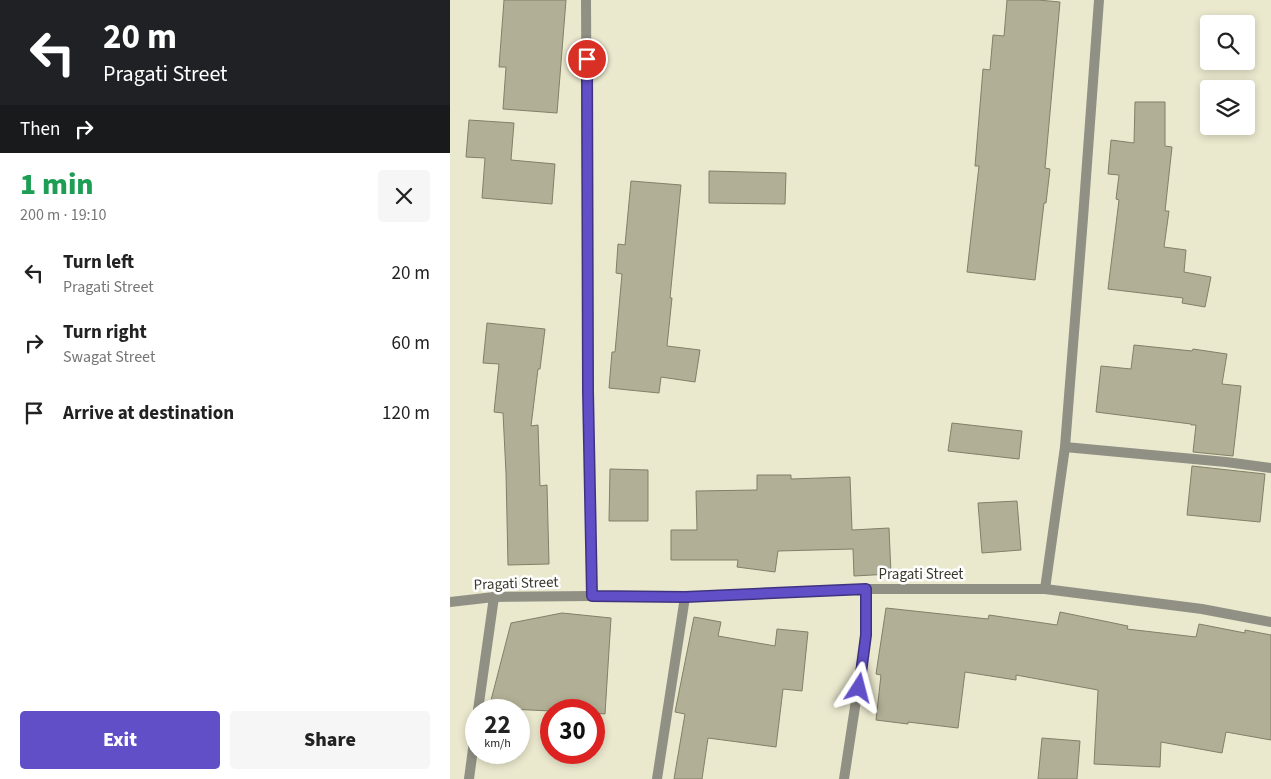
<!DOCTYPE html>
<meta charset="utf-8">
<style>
:root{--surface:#fff;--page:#f6f6f6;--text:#222;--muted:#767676;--accent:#614fc7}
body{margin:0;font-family:"Source Sans 3",sans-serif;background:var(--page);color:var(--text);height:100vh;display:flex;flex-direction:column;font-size:19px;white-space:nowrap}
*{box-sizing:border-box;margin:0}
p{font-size:16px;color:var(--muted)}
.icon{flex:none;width:28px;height:28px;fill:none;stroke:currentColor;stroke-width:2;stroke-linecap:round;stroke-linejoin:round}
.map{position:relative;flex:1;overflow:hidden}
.sheet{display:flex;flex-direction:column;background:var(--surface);width:450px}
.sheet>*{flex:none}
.guide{background:#202124;color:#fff;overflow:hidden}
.buttons{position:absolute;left:750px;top:15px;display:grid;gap:10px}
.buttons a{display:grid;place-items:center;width:55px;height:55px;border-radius:5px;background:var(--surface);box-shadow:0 2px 8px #0003;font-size:25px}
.speed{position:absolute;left:15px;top:699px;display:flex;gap:10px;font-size:25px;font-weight:700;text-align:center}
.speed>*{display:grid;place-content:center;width:65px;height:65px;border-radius:50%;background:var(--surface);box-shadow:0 2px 8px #0003;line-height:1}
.speed small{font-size:12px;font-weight:400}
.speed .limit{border:8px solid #d22;background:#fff;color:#111}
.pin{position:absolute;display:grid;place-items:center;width:42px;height:42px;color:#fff;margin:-21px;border:2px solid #fff;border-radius:50%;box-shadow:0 1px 5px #0007}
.me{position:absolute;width:55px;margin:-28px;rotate:9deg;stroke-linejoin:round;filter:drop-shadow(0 0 4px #0008)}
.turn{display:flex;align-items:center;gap:18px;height:105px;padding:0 20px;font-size:22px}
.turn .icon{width:65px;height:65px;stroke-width:2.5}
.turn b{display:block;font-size:35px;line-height:42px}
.then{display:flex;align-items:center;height:48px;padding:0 20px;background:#0003;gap:10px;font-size:19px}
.round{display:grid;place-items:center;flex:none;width:52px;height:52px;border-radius:5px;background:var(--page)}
.overview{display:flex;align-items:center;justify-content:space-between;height:85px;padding:0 20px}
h1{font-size:30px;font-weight:800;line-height:38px;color:#1e9e55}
.primary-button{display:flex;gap:10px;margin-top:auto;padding:10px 20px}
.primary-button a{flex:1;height:58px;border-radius:5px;background:var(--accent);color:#fff;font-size:20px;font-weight:800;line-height:58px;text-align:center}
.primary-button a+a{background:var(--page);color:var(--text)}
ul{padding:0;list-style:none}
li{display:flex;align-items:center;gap:15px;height:70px;padding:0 20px}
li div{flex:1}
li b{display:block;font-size:19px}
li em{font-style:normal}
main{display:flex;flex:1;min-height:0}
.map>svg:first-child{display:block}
</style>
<main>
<section class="sheet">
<div class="guide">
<div class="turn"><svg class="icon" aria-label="left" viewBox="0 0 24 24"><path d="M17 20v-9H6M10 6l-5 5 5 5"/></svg><div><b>20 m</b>Pragati Street</div></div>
<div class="then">Then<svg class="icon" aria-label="right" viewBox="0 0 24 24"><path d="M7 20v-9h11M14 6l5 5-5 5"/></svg></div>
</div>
<div class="overview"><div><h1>1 min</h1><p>200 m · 19:10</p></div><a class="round"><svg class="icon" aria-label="close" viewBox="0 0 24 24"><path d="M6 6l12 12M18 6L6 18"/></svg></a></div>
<ul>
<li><svg class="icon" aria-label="left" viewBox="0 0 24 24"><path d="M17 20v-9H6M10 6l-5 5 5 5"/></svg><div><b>Turn left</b><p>Pragati Street</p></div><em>20 m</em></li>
<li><svg class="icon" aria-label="right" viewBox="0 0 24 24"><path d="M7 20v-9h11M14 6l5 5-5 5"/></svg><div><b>Turn right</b><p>Swagat Street</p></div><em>60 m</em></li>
<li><svg class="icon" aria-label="arrive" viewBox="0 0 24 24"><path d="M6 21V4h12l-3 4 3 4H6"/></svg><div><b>Arrive at destination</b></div><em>120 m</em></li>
</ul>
<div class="primary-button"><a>Exit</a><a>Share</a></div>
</section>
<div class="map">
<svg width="821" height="779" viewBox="0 0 821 779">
<rect width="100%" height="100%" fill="#eae8cd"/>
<g fill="#b1b096" stroke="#818068">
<path d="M54,0h62l-9,113 -54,-4 3,-42h-7z"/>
<path d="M557,0h31l22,2 -15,166 5,1 -4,34h-2l-9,77 -68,-8 12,-106h-4l8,-97 7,1 3,-35 11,1z"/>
<path d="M685,102h30v44l7,1 -7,64h4l-5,36 22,3 -2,22 27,5 -6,30 -23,-4 1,-5 -75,-9 11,-89 -3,-1 3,-24 -11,-1 3,-34 23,3z"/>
<path d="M19,120l45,3 -3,37 44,4 -3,40 -70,-6 3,-40 -19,-1z"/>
<path d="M259,171l77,2 -1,31 -76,-1z"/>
<path d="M181,181l50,4 -11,113h2l-5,48 33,4 -5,32 -34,-5 -2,16 -50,-5 3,-36h3l7,-78 -6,-1 2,-29 7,1z"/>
<path d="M37,323l58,6 -5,40h-2l-7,57 7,-1 2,61 7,-1 2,79 -41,1 -2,-92 -3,-60 -9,-1 5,-48 -16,-1z"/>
<path d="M684,345l58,6 1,-2 34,5 -5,30 19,2 -8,70 -40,-4 3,-27h-5v-1l-95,-12 5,-46 30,3z"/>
<path d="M502,423l70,8 -3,28 -71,-8z"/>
<path d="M742,466l73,8 -5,48 -73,-7z"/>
<path d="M160,469l38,1v51h-39z"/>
<path d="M307,475h34v4l59,-2 2,53 37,-2 2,46 -37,2 -1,-27 -75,2 -3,21 -38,-5 1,-7h-67v-30h26l-1,-39 61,-1z"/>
<path d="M567,501l4,49 -39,3 -4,-50z"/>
<path d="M436,608l102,11 1,-4 68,10 3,-13 68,14 -1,3 69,8 3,-13 46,9v-3l26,5v105l-45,-8 -4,21 -61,-11 -1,25 -66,-3 4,-74 -82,-15v5l-51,-8 -7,56 -50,-6v2l-32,-4 5,-45 -5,-1z"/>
<path d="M112,613l49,5 -6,96 -11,-1v-3h-43v1l-62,-3 22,-85z"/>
<path d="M244,617l27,5 -3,14 57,10 2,-17 31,3 -6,59 -19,-2 -7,58 -68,-9 -6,41h-28l11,-65 -10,-2z"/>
<path d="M592,738l38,3 -3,38h-39z"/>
</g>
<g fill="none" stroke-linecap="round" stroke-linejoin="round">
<path stroke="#909084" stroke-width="10" d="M615,447l161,15 45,6"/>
<g stroke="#909084" stroke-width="10">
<path d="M136,0l2,391 4,205"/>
<path d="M595,589l20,-142 18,-229 16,-218"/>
<path d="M0,602l44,-5 98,-1 93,1 180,-8h180l157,20 69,13"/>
<path d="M28,710l16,-113"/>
<path d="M19,779l7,-53"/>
<path d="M207,779l28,-182"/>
<path d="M394,779l22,-144 -1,-46"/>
</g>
</g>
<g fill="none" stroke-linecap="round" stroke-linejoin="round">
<defs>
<path id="route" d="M137,59l1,332 4,205 93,1 181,-8v46l-7,53"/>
</defs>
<use href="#route" stroke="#3f3381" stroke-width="12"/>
<use href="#route" stroke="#614fc7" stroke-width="9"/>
</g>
<g text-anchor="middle" stroke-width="5" stroke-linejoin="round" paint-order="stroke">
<g font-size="15" fill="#3a392e" stroke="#fff">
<text x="471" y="579">Pragati Street</text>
<text transform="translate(66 583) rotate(-2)" y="5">Pragati Street</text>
</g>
</g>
</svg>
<div class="buttons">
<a><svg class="icon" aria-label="search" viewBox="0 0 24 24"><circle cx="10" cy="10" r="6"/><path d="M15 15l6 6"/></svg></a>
<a><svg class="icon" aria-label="layers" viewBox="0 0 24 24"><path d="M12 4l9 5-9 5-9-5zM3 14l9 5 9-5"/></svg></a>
</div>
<div class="speed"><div>22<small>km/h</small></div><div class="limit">30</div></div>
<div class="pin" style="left:137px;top:59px;background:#d93025"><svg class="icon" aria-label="arrive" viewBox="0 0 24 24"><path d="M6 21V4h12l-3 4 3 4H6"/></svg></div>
<svg class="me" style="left:409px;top:688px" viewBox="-20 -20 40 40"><path d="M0-17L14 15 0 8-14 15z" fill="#614fc7" stroke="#fff" stroke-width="4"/></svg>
</div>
</main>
